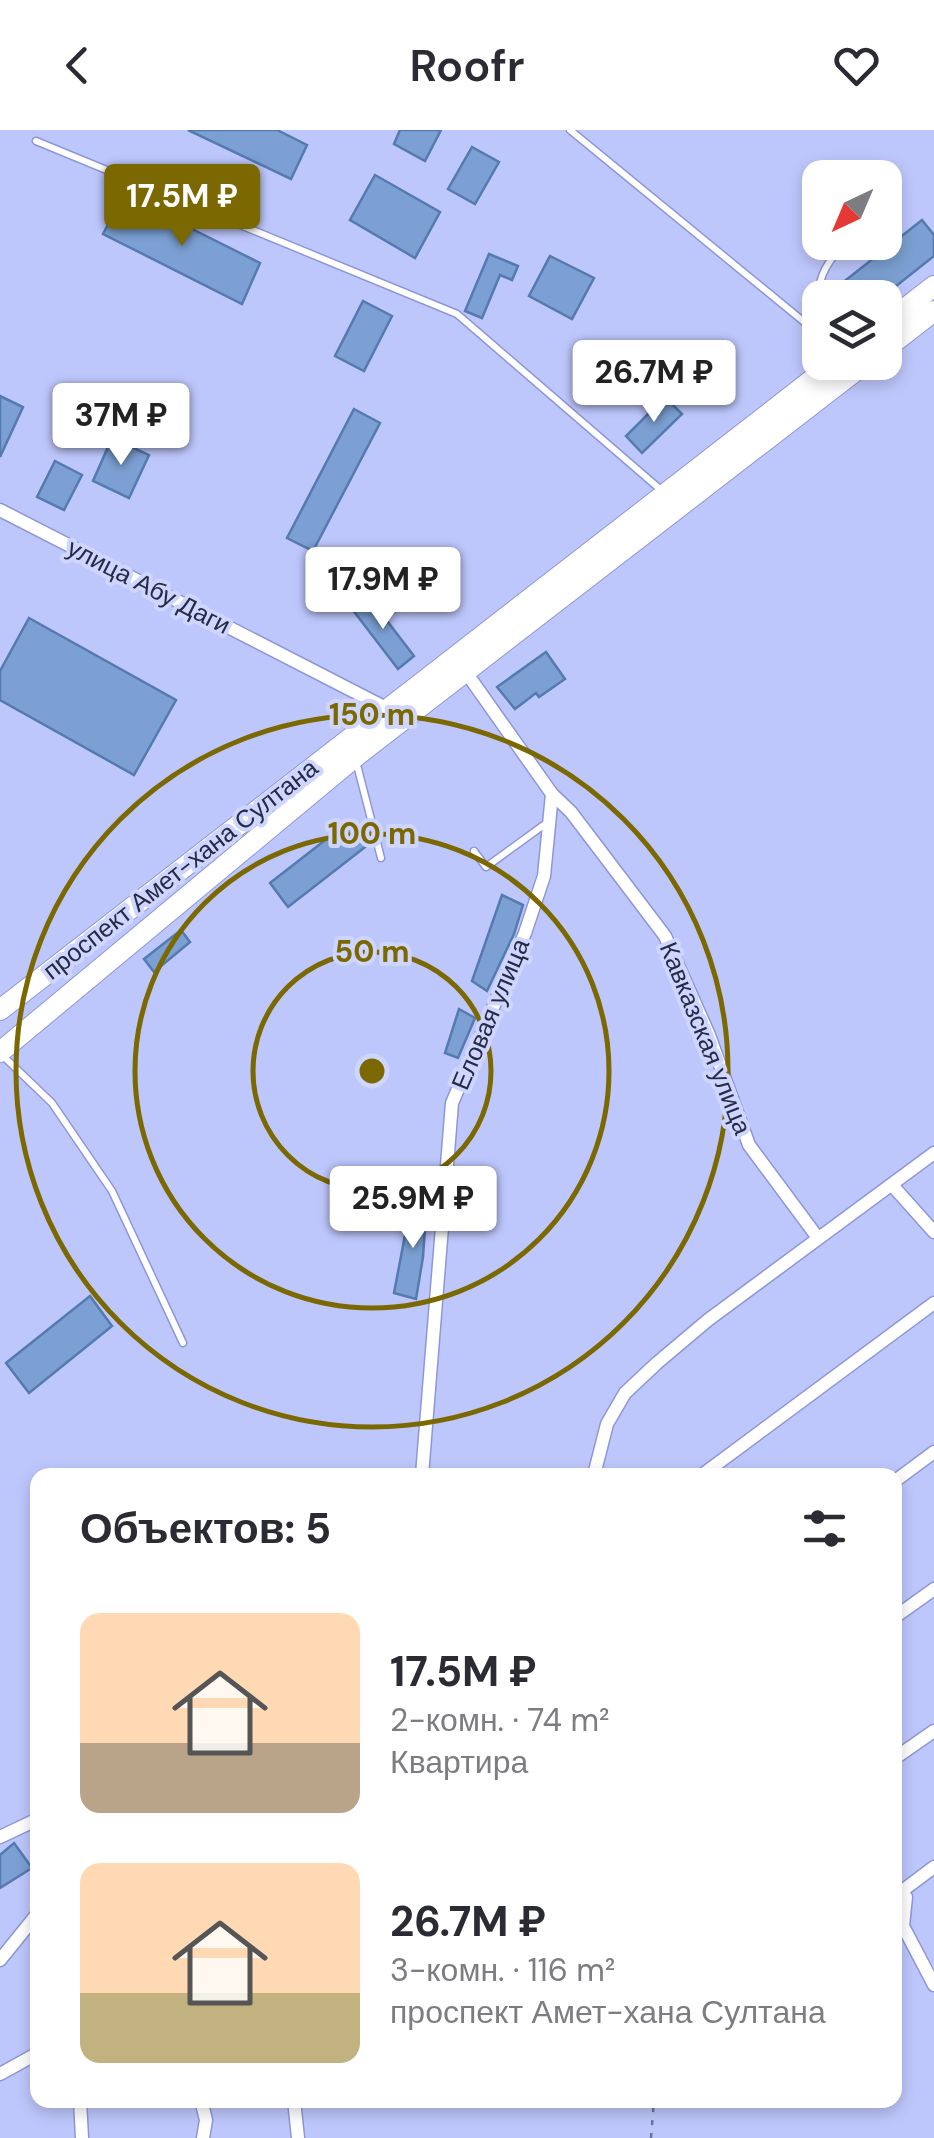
<!DOCTYPE html>
<html lang="ru">
<meta charset="utf-8">
<style>
body{margin:0;font-family:"DM Sans",sans-serif;background:#f2f2f3;color:#2b2b33;height:100vh;display:flex;flex-direction:column;font-size:38px;white-space:nowrap}
*{box-sizing:border-box;margin:0}
p{font-size:32px;color:#7c7c81}
.icon{flex:none;width:55px;height:55px;fill:none;stroke:currentColor;stroke-width:2;stroke-linecap:round;stroke-linejoin:round}
.map{position:relative;flex:1;overflow:hidden}
.drawer{position:absolute;left:30px;top:1338px;width:872px;height:640px;display:flex;flex-direction:column;background:#fff;border-radius:20px;box-shadow:0 5px 15px #0003}
.drawer>*{flex:none}
.needle{width:65px;rotate:224deg}
.buttons{position:absolute;left:802px;top:30px;display:grid;gap:20px}
.buttons a{display:grid;place-items:center;width:100px;height:100px;border-radius:20px;background:#fff;box-shadow:0 5px 15px #0003;font-size:50px}
.price{position:absolute;translate:-50% -85px;padding:0 22px;border-radius:10px;background:#fff;color:#222;font-size:32px;line-height:65px;filter:drop-shadow(0 2px 5px #0008)}
.price::after{content:'';position:absolute;left:50%;top:60px;width:30px;height:22px;margin-left:-15px;background:inherit;clip-path:polygon(0 0,100% 0,50% 100%)}
.price.on{background:#7b6800;color:#fff}
ul{padding:0;list-style:none}
li{display:flex;align-items:center;gap:30px;height:250px;padding:0 50px}
li span{display:grid;place-items:center;flex:none;width:280px;height:200px;border-radius:20px;color:#555}
li>.icon{margin-inline-start:auto}
span .icon{width:120px;height:120px;fill:#fffc;stroke-width:1}
li b{font-size:42px}
h2{display:flex;justify-content:space-between;align-items:center;height:120px;padding:0 50px;font-size:42px}
header{display:flex;justify-content:space-between;align-items:center;height:130px;padding:0 50px;background:#fff;font-size:45px;font-weight:600}
.map>svg:first-child{display:block}
.building{fill:#7ca0d3;stroke:#547ab0;stroke-width:2.5}
.lines{fill:none;stroke-linecap:round;stroke-linejoin:round}
.lane-casing{stroke:#8d97d7;stroke-width:9}
.street-casing{stroke:#8d97d7;stroke-width:15}
.primary-casing{stroke:#8d97d7;stroke-width:22}
.path{stroke:#6d749a;stroke-width:2.5;stroke-dasharray:5 8;stroke-linecap:butt}
.lane{stroke:#fff;stroke-width:6}
.street{stroke:#fff;stroke-width:12}
.primary{stroke:#fff;stroke-width:20}
.ring{fill:none;stroke:#7b6800;stroke-width:5}
.labels{text-anchor:middle;stroke-width:8;stroke-linejoin:round;paint-order:stroke}
.street-label{font-size:25px;fill:#262a43;stroke:#ced5fe}
.centre{fill:#7b6800;stroke:#ced5fe;stroke-width:5}
.ring-label{font-size:30px;text-anchor:middle;font-weight:bold;fill:#7b6800;stroke:#ced5fe;stroke-width:8;stroke-linejoin:round;paint-order:stroke}
</style>
<header><svg class="icon" aria-label="back" viewBox="0 0 24 24"><path d="M15 5l-7 7 7 7"/></svg>Roofr<svg class="icon" aria-label="heart" viewBox="0 0 24 24"><path d="M12 20l-8-8c-3-5 5-10 8-4 3-6 11-1 8 4z"/></svg></header>
<div class="map">
<svg width="934" height="2008" viewBox="0 0 934 2008">
<rect width="100%" height="100%" fill="#bec7fc"/>
<g class="building">
<polygon points="188,0 277,0 307,15 291,49"/>
<polygon points="400,0 441,0 425,31 394,14"/>
<polygon points="472,17 499,32 475,74 448,59"/>
<polygon points="375,45 440,82 415,128 350,90"/>
<polygon points="124,65 260,133 242,174 103,104"/>
<polygon points="922,90 934,105 934,126 881,168 860,168 846,150"/>
<polygon points="489,124 518,136 512,150 500,145 482,188 465,181"/>
<polygon points="550,126 594,148 572,189 529,166"/>
<polygon points="363,171 392,186 364,241 335,226"/>
<polygon points="0,266 23,277 0,327"/>
<polygon points="665,267 682,284 642,323 626,306"/>
<polygon points="354,279 380,293 313,421 287,408"/>
<polygon points="112,308 149,325 129,368 93,351"/>
<polygon points="55,331 82,345 64,380 37,367"/>
<polygon points="368,466 414,526 398,539 352,479"/>
<polygon points="29,488 176,570 134,645 0,570 0,541"/>
<polygon points="546,522 565,549 539,567 536,563 515,579 497,557"/>
<polygon points="351,690 369,714 288,777 270,753"/>
<polygon points="502,765 523,775 514,804 487,861 472,851"/>
<polygon points="181,800 190,812 154,842 144,829"/>
<polygon points="459,879 475,888 458,928 445,923"/>
<polygon points="411,1065 427,1067 423,1127 416,1169 394,1163 406,1100 411,1101"/>
<polygon points="90,1166 112,1196 29,1263 6,1233"/>
<polygon points="14,1713 32,1738 0,1758 0,1725"/>
</g>
<g class="lines">
<defs>
<g id="lane">
<polyline points="570,0 820,205"/>
<polyline points="36,11 457,184 661,360"/>
<path d="M 820,203 C 817,161 814,144 846,112"/>
<polyline points="356,631 381,728"/>
<polyline points="474,721 486,737 548,692"/>
<polyline points="1,924 52,973 112,1061 183,1213"/>
</g>
<g id="street">
<polyline points="0,380 386,578 389,586"/>
<polyline points="463,538 552,664 571,682 665,806 709,905 749,1015 818,1108"/>
<polyline points="892,1055 934,1102"/>
<polyline points="422,1345 452,973 525,803 544,746 552,664"/>
<polyline points="594,1345 607,1294 625,1263 657,1233 708,1190 934,1023"/>
<polyline points="702,1345 934,1173"/>
<polyline points="895,1351 934,1322"/>
<polyline points="895,1487 934,1459"/>
<polyline points="895,1628 934,1601"/>
<polyline points="0,1707 38,1689"/>
<polyline points="895,1755 906,1767 903,1796 934,1855"/>
<polyline points="902,1761 934,1737"/>
<polyline points="0,1830 38,1783"/>
<polyline points="0,1944 38,1923"/>
<polyline points="80,1970 82,2008"/>
<polyline points="201,1970 206,1990 203,2008"/>
<polyline points="294,1970 298,2008"/>
</g>
<g id="primary">
<polyline points="885,194 934,156"/>
<polyline points="885,219 934,181"/>
<polyline points="0,880 835,232"/>
<polyline points="0,922 355,627 867,232"/>
</g>
</defs>
<use href="#lane" class="lane-casing"/>
<use href="#street" class="street-casing"/>
<use href="#primary" class="primary-casing"/>
<polyline class="path" points="651,2008 654,1970"/>
<use href="#lane" class="lane"/>
<use href="#street" class="street"/>
<use href="#primary" class="primary"/>
</g>
<g class="ring">
<circle cx="372" cy="941" r="119"/>
<circle cx="372" cy="941" r="237"/>
<circle cx="372" cy="941" r="356"/>
</g>
<g class="labels">
<g class="street-label">
<text transform="translate(149 456) rotate(27)" y="9">улица Абу Даги</text>
<text transform="translate(180 739) rotate(-38)" y="9">проспект Амет-хана Султана</text>
<text transform="translate(490 884) rotate(-67)" y="9">Еловая улица</text>
<text transform="translate(706 908) rotate(68)" y="9">Кавказская улица</text>
</g>
</g>
<circle cx="372" cy="941" r="15" class="centre"/>
<g class="ring-label">
<text x="372" y="595">150 m</text>
<text x="372" y="714">100 m</text>
<text x="372" y="832">50 m</text>
</g>
</svg>
<div class="buttons">
<a><svg class="needle" viewBox="-14 -14 28 28"><path d="M0-13l5 13h-10z" fill="#e53935"/><path d="M0 13l5-13h-10z" fill="#7c7c81"/></svg></a>
<a><svg class="icon" aria-label="layers" viewBox="0 0 24 24"><path d="M12 4l9 5-9 5-9-5zM3 14l9 5 9-5"/></svg></a>
</div>
<b class="price on" style="left:182px;top:119px">17.5M ₽</b>
<b class="price" style="left:654px;top:295px">26.7M ₽</b>
<b class="price" style="left:121px;top:338px">37M ₽</b>
<b class="price" style="left:383px;top:502px">17.9M ₽</b>
<b class="price" style="left:413px;top:1121px">25.9M ₽</b>
<section class="drawer">
<h2>Объектов: 5<svg class="icon" aria-label="filters" viewBox="0 0 24 24"><path d="M4 7h16M4 17h16"/><circle cx="9" cy="7" r="2"/><circle cx="15" cy="17" r="2"/></svg></h2>
<ul>
<li><span style="background:linear-gradient(#ffd9b3 65%,#b9a48a 0)"><svg class="icon" aria-label="home" viewBox="0 0 24 24"><path d="M3 11l9-7 9 7M6 9v11h12V9"/></svg></span><div><b>17.5M ₽</b><p>2-комн. · 74 m²</p><p>Квартира</p></div></li>
<li><span style="background:linear-gradient(#ffd9b3 65%,#c2b280 0)"><svg class="icon" aria-label="home" viewBox="0 0 24 24"><path d="M3 11l9-7 9 7M6 9v11h12V9"/></svg></span><div><b>26.7M ₽</b><p>3-комн. · 116 m²</p><p>проспект Амет-хана Султана</p></div></li>
</ul>
</section>
</div>
